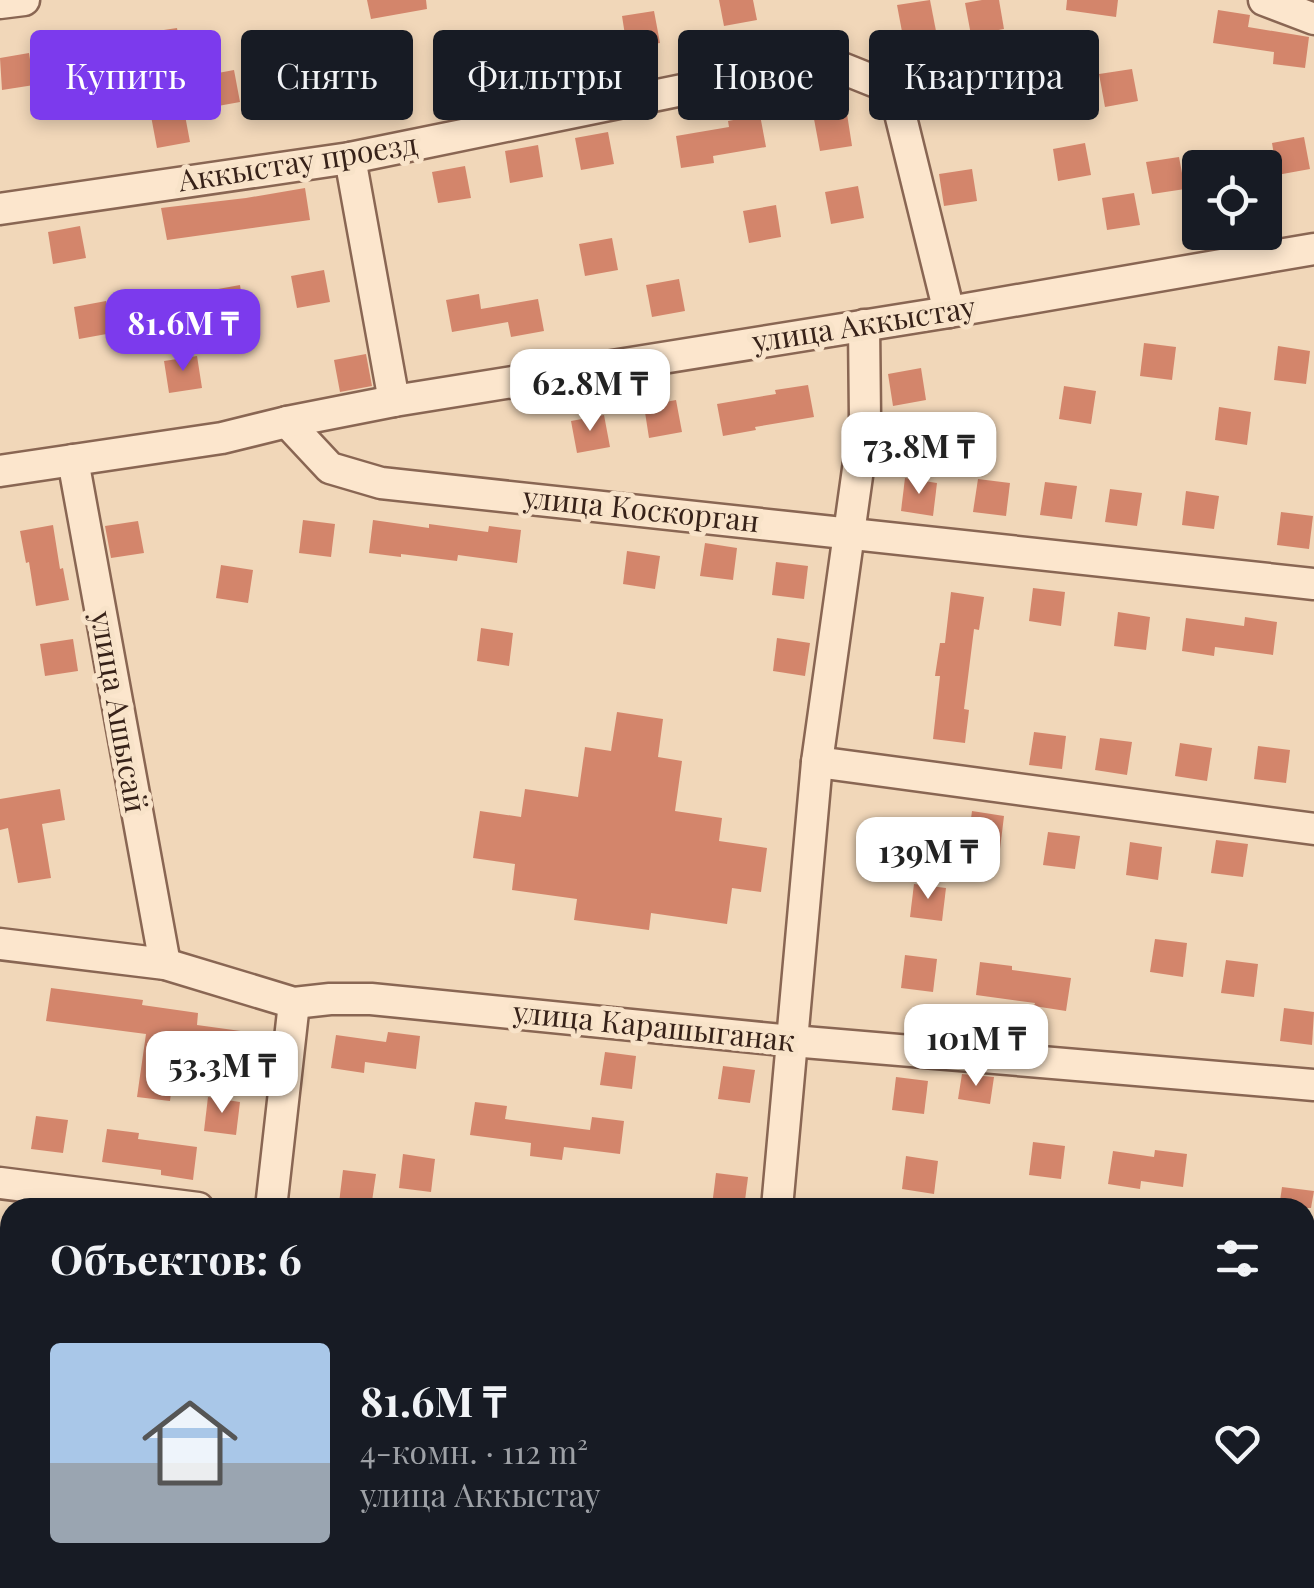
<!DOCTYPE html>
<html lang="ru">
<meta charset="utf-8">
<style>
body{margin:0;font-family:"Playfair Display",serif;background:#20242c;color:#f1f3f6;height:100vh;display:flex;flex-direction:column;font-size:38px;white-space:nowrap}
*{box-sizing:border-box;margin:0}
p{font-size:32px;color:#9ea1a6}
.icon{flex:none;width:55px;height:55px;fill:none;stroke:currentColor;stroke-width:2;stroke-linecap:round;stroke-linejoin:round}
.map{position:relative;flex:1;overflow:hidden}
.details{position:absolute;left:0px;top:1198px;width:1315px;height:392px;display:flex;flex-direction:column;background:#171b24;border-radius:30px 30px 0 0;box-shadow:0 5px 15px #0003}
.details>*{flex:none}
.banner{position:absolute;left:30px;top:30px;width:1255px;height:90px;display:flex;gap:20px}
.fabs{position:absolute;left:1182px;top:150px;display:grid;gap:20px}
.fabs a{display:grid;place-items:center;width:100px;height:100px;border-radius:10px;background:#171b24;box-shadow:0 5px 15px #0003;font-size:50px}
.price{position:absolute;translate:-50% -85px;padding:0 22px;border-radius:20px;background:#fff;color:#222;font-size:32px;line-height:65px;filter:drop-shadow(0 2px 5px #0008)}
.price::after{content:'';position:absolute;left:50%;top:60px;width:30px;height:22px;margin-left:-15px;background:inherit;clip-path:polygon(0 0,100% 0,50% 100%)}
.price.selected{background:#7c3aed;color:#fff}
ul{padding:0;list-style:none}
li{display:flex;align-items:center;gap:30px;height:250px;padding:0 50px}
li span{display:grid;place-items:center;flex:none;width:280px;height:200px;border-radius:10px;color:#555}
li>.icon{margin-inline-start:auto}
span .icon{width:120px;height:120px;fill:#fffc;stroke-width:1}
li b{font-size:42px}
h2{display:flex;justify-content:space-between;align-items:center;height:120px;padding:0 50px;font-size:42px}
.tag{padding:0 35px;border-radius:10px;background:#171b24;box-shadow:0 5px 15px #0003;font-size:35px;line-height:90px}
.tag.selected{background:#7c3aed;color:#fff}
.map>svg:first-child{display:block}
.building{fill:#d3856b}
.lines{fill:none;stroke-linecap:round;stroke-linejoin:round}
.minor-casing{stroke:#896653;stroke-width:35}
.minor{stroke:#fce6cd;stroke-width:30}
.labels{text-anchor:middle;stroke-width:10;stroke-linejoin:round;paint-order:stroke}
.street-label{font-size:30px;fill:#372219;stroke:#f8e3c9}
</style>
<div class="map">
<svg width="1314" height="1588" viewBox="0 0 1314 1588">
<rect width="100%" height="100%" fill="#f1d7b9"/>
<g class="building">
<polygon points="367,0 426,0 427,9 371,19"/>
<polygon points="719,0 753,0 757,20 724,26"/>
<polygon points="930,0 936,31 903,37 897,5"/>
<polygon points="982,0 999,0 1004,29 971,35 965,3"/>
<polygon points="1067,0 1118,0 1116,17 1066,10"/>
<polygon points="1218,10 1250,15 1248,27 1309,37 1305,68 1273,64 1274,52 1213,43"/>
<polygon points="654,11 660,43 627,48 622,16"/>
<polygon points="177,28 182,60 126,70 127,74 94,79 88,47 145,37 144,33"/>
<polygon points="494,42 499,74 466,80 461,48"/>
<polygon points="29,53 34,85 2,90 0,58"/>
<polygon points="391,53 396,85 363,91 358,59"/>
<polygon points="1132,69 1138,101 1105,107 1099,74"/>
<polygon points="234,70 240,102 207,108 202,76"/>
<polygon points="184,110 190,142 157,148 151,116"/>
<polygon points="847,114 852,146 820,151 814,119"/>
<polygon points="760,115 766,147 713,156 714,163 681,168 676,136 729,127 728,121"/>
<polygon points="608,132 614,164 581,170 575,138"/>
<polygon points="1304,137 1310,169 1277,175 1272,143"/>
<polygon points="1085,143 1091,175 1058,181 1053,149"/>
<polygon points="538,145 543,177 510,183 505,151"/>
<polygon points="1179,157 1185,189 1152,194 1146,162"/>
<polygon points="465,166 471,198 438,203 432,172"/>
<polygon points="972,169 977,201 944,206 939,174"/>
<polygon points="858,186 864,218 831,224 825,192"/>
<polygon points="305,188 310,220 167,240 161,208 246,198"/>
<polygon points="1134,193 1140,225 1107,230 1102,198"/>
<polygon points="776,205 781,237 749,243 743,211"/>
<polygon points="80,226 86,258 53,264 48,232"/>
<polygon points="612,238 618,270 585,276 579,244"/>
<polygon points="324,270 330,302 297,308 291,276"/>
<polygon points="679,279 685,311 652,317 646,285"/>
<polygon points="240,285 245,318 212,323 207,291"/>
<polygon points="479,294 481,309 538,299 544,331 511,337 508,322 452,332 446,300"/>
<polygon points="106,301 112,333 79,339 74,307"/>
<polygon points="1144,343 1176,347 1172,380 1140,376"/>
<polygon points="1278,346 1310,351 1306,384 1274,380"/>
<polygon points="366,354 372,386 340,392 334,360"/>
<polygon points="197,356 202,388 169,393 164,361"/>
<polygon points="921,368 926,400 893,406 888,374"/>
<polygon points="808,385 814,417 755,427 756,430 723,436 717,404 776,394 775,390"/>
<polygon points="1064,386 1096,391 1091,424 1059,419"/>
<polygon points="676,400 682,432 649,438 644,406"/>
<polygon points="1219,407 1251,412 1247,445 1215,440"/>
<polygon points="604,415 610,447 577,453 571,421"/>
<polygon points="905,478 937,483 933,516 901,511"/>
<polygon points="978,479 1010,483 1006,516 973,512"/>
<polygon points="1045,482 1077,486 1072,519 1040,515"/>
<polygon points="1110,489 1142,493 1137,526 1105,522"/>
<polygon points="1186,491 1219,496 1214,529 1182,525"/>
<polygon points="1281,512 1313,516 1309,549 1277,545"/>
<polygon points="303,520 335,524 331,557 299,553"/>
<polygon points="373,520 429,528 429,524 488,532 489,526 521,530 517,563 458,555 457,561 401,554 401,557 369,553"/>
<polygon points="138,521 144,553 111,558 105,526"/>
<polygon points="53,525 60,569 63,568 69,600 36,606 29,562 26,563 20,531"/>
<polygon points="705,543 737,548 733,580 700,576"/>
<polygon points="627,551 660,556 655,589 623,584"/>
<polygon points="776,562 808,566 804,599 772,595"/>
<polygon points="221,565 253,570 248,603 216,598"/>
<polygon points="1033,588 1065,592 1061,626 1029,621"/>
<polygon points="951,592 984,597 979,630 974,629 964,709 969,710 965,743 933,739 940,676 935,676 940,643 945,643"/>
<polygon points="1118,612 1150,617 1146,650 1114,646"/>
<polygon points="1245,617 1277,622 1273,655 1215,647 1214,656 1182,651 1186,618 1244,626"/>
<polygon points="481,628 513,633 509,666 477,661"/>
<polygon points="777,638 810,643 805,676 773,671"/>
<polygon points="73,639 78,671 45,676 40,644"/>
<polygon points="617,712 663,719 658,757 682,761 675,811 722,818 719,841 767,848 761,892 732,888 727,924 651,913 649,930 574,920 577,899 512,890 515,864 473,858 480,811 521,817 525,789 578,797 585,747 611,751"/>
<polygon points="1034,732 1066,736 1062,769 1029,765"/>
<polygon points="1100,738 1132,742 1127,775 1095,770"/>
<polygon points="1180,743 1212,748 1207,781 1175,776"/>
<polygon points="1258,746 1290,750 1286,783 1254,779"/>
<polygon points="60,789 65,820 42,824 51,878 18,883 8,828 0,830 0,799"/>
<polygon points="972,811 1004,816 1000,849 941,841 939,856 907,851 912,818 970,826"/>
<polygon points="1048,832 1080,836 1075,869 1043,865"/>
<polygon points="1216,840 1248,844 1243,877 1211,873"/>
<polygon points="1130,842 1162,847 1158,880 1126,875"/>
<polygon points="914,884 946,888 942,921 910,917"/>
<polygon points="1155,939 1187,943 1183,977 1150,972"/>
<polygon points="905,955 937,959 933,992 901,988"/>
<polygon points="1226,960 1258,964 1254,997 1221,993"/>
<polygon points="980,962 1012,966 1012,970 1071,978 1066,1011 1034,1006 1035,1003 976,995"/>
<polygon points="51,988 143,1000 142,1005 198,1013 197,1025 248,1032 244,1065 211,1061 213,1049 177,1044 170,1101 137,1097 146,1034 46,1021"/>
<polygon points="1284,1008 1314,1012 1312,1045 1280,1041"/>
<polygon points="388,1032 420,1036 416,1069 365,1062 364,1073 331,1068 336,1035 386,1042"/>
<polygon points="605,1052 636,1056 632,1089 600,1085"/>
<polygon points="723,1066 755,1070 750,1103 718,1099"/>
<polygon points="962,1074 994,1077 990,1104 958,1099"/>
<polygon points="896,1077 928,1081 924,1114 892,1110"/>
<polygon points="208,1097 240,1102 236,1135 204,1131"/>
<polygon points="475,1102 507,1106 505,1119 590,1130 592,1117 624,1121 620,1154 564,1147 562,1160 530,1156 531,1143 470,1135"/>
<polygon points="36,1116 68,1120 63,1153 31,1149"/>
<polygon points="107,1129 139,1133 138,1139 197,1147 193,1180 161,1175 161,1170 102,1162"/>
<polygon points="1033,1142 1065,1146 1061,1179 1029,1175"/>
<polygon points="1155,1150 1187,1154 1183,1187 1141,1181 1140,1189 1108,1184 1113,1151 1154,1157"/>
<polygon points="403,1154 435,1159 431,1192 399,1188"/>
<polygon points="906,1156 938,1161 934,1194 902,1189"/>
<polygon points="343,1170 376,1174 371,1208 339,1203"/>
<polygon points="716,1173 748,1177 744,1208 712,1206"/>
<polygon points="1282,1187 1314,1191 1311,1208 1279,1208"/>
</g>
<g class="lines">
<defs>
<g id="minor">
<polyline points="1264,0 1314,19"/>
<polyline points="0,3 24,0"/>
<polyline points="350,158 394,401"/>
<polyline points="0,209 350,158 824,61 894,89 949,312"/>
<polyline points="287,422 330,468 381,483 1314,584"/>
<polyline points="73,460 165,964"/>
<polyline points="0,471 222,438 287,422 394,401 949,312 1314,249"/>
<polyline points="817,762 1314,829"/>
<polyline points="0,944 165,964 294,1003 330,999 371,999 792,1041 1314,1085"/>
<polyline points="0,1183 198,1208"/>
<polyline points="271,1208 294,1003"/>
<polyline points="777,1208 817,762 865,419 864,325"/>
<polyline points="1305,1345 1314,1346"/>
<polyline points="0,1480 10,1481"/>
<polyline points="813,1580 886,1588"/>
<polyline points="236,1588 237,1580"/>
<polyline points="732,1588 733,1580"/>
</g>
</defs>
<use href="#minor" class="minor-casing"/>
<use href="#minor" class="minor"/>
</g>
<g class="labels">
<g class="street-label">
<text transform="translate(298 163) rotate(-9)" y="10">Аккыстау проезд</text>
<text transform="translate(864 325) rotate(-9)" y="10">улица Аккыстау</text>
<text transform="translate(641 510) rotate(6)" y="10">улица Коскорган</text>
<text transform="translate(118 712) rotate(80)" y="10">улица Ашысай</text>
<text transform="translate(654 1027) rotate(6)" y="10">улица Карашыганак</text>
</g>
</g>
</svg>
<div class="fabs">
<a><svg class="icon" aria-label="locate" viewBox="0 0 24 24"><circle cx="12" cy="12" r="6"/><path d="M12 2v4M12 18v4M2 12h4M18 12h4"/></svg></a>
</div>
<b class="price selected" style="left:183px;top:374px">81.6M ₸</b>
<b class="price" style="left:590px;top:434px">62.8M ₸</b>
<b class="price" style="left:919px;top:497px">73.8M ₸</b>
<b class="price" style="left:928px;top:902px">139M ₸</b>
<b class="price" style="left:976px;top:1089px">101M ₸</b>
<b class="price" style="left:222px;top:1116px">53.3M ₸</b>
<div class="banner">
<a class="tag selected">Купить</a>
<a class="tag">Снять</a>
<a class="tag">Фильтры</a>
<a class="tag">Новое</a>
<a class="tag">Квартира</a>
</div>
<section class="details">
<h2>Объектов: 6<svg class="icon" aria-label="filters" viewBox="0 0 24 24"><path d="M4 7h16M4 17h16"/><circle cx="9" cy="7" r="2"/><circle cx="15" cy="17" r="2"/></svg></h2>
<ul>
<li><span style="background:linear-gradient(#a9c7e8 60%,#9aa5b1 0)"><svg class="icon" aria-label="home" viewBox="0 0 24 24"><path d="M3 11l9-7 9 7M6 9v11h12V9"/></svg></span><div><b>81.6M ₸</b><p>4-комн. · 112 m²</p><p>улица Аккыстау</p></div><svg class="icon" aria-label="heart" viewBox="0 0 24 24"><path d="M12 20l-8-8c-3-5 5-10 8-4 3-6 11-1 8 4z"/></svg></li>
</ul>
</section>
</div>
